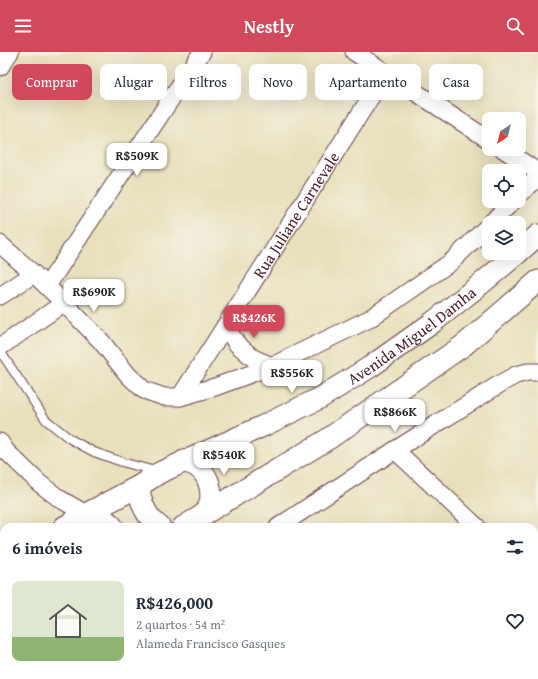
<!DOCTYPE html>
<html lang="pt">
<meta charset="utf-8">
<style>
body{margin:0;font-family:"Gentium Book Plus",serif;background:#f6f6f7;color:#1f2937;height:100vh;display:flex;flex-direction:column;font-size:15px;white-space:nowrap}
*{box-sizing:border-box;margin:0}
p{font-size:13px;color:#747a83}
.icon{flex:none;width:22px;height:22px;fill:none;stroke:currentColor;stroke-width:2;stroke-linecap:round;stroke-linejoin:round}
.map{position:relative;flex:1;overflow:hidden}
.side{position:absolute;left:0px;top:471px;width:538px;height:156px;display:flex;flex-direction:column;background:#fff;border-radius:12px 12px 0 0;box-shadow:0 4px 16px #0002}
.side>*{flex:none}
.top-card{position:absolute;left:12px;top:12px;width:514px;height:36px;display:flex;gap:8px}
.needle{width:26px;rotate:215deg}
.controls{position:absolute;left:482px;top:60px;display:grid;gap:8px}
.controls a{display:grid;place-items:center;width:44px;height:44px;border-radius:8px;background:#fff;box-shadow:0 4px 16px #0002;font-size:20px}
.price{position:absolute;translate:-50% -34px;padding:0 9px;border-radius:8px;background:#fff;color:#222;font-size:13px;line-height:26px;filter:drop-shadow(0 1px 2px #0008)}
.price::after{content:'';position:absolute;left:50%;top:24px;width:12px;height:9px;margin-left:-6px;background:inherit;clip-path:polygon(0 0,100% 0,50% 100%)}
.price.current{background:#d1495b;color:#fff}
ul{padding:0;list-style:none}
li{display:flex;align-items:center;gap:12px;height:100px;padding:0 12px}
li span{display:grid;place-items:center;flex:none;width:112px;height:80px;border-radius:8px;color:#555}
li>.icon{margin-inline-start:auto}
span .icon{width:48px;height:48px;fill:#fffc;stroke-width:1}
li b{font-size:17px}
h2{display:flex;justify-content:space-between;align-items:center;height:48px;padding:0 12px;font-size:17px}
.tag{padding:0 14px;border-radius:8px;background:#fff;box-shadow:0 4px 16px #0002;font-size:14px;line-height:36px}
.tag.current{background:#d1495b;color:#fff}
header{display:flex;justify-content:space-between;align-items:center;height:52px;padding:0 12px;background:#d1495b;color:#fff;font-size:18px;font-weight:700}
.map>svg:first-child{display:block}
.lines{fill:none;stroke-linecap:round;stroke-linejoin:round}
.service-casing{stroke:#623c41;stroke-width:10}
.minor-casing{stroke:#623c41;stroke-width:19}
.tertiary-casing{stroke:#623c41;stroke-width:23}
.service{stroke:#fff;stroke-width:8}
.minor{stroke:#fff;stroke-width:17}
.tertiary{stroke:#fff;stroke-width:21}
.labels{text-anchor:middle;stroke-width:4;stroke-linejoin:round;paint-order:stroke}
.street-label{font-size:16px;fill:#4a1f2b;stroke:#f7f3e8}
</style>
<header><svg class="icon" aria-label="menu" viewBox="0 0 24 24"><path d="M4 6h16M4 12h16M4 18h16"/></svg>Nestly<svg class="icon" aria-label="search" viewBox="0 0 24 24"><circle cx="10" cy="10" r="6"/><path d="M15 15l6 6"/></svg></header>
<div class="map">
<svg width="538" height="627" viewBox="0 0 538 627">
<rect width="100%" height="100%" fill="#f7f3e8"/>
<filter id="ink" filterUnits="userSpaceOnUse"><feTurbulence type="fractalNoise" baseFrequency=".025" numOctaves="2"/><feDisplacementMap in="SourceGraphic" scale="8" xChannelSelector="R" yChannelSelector="G"/><feConvolveMatrix kernelMatrix="1 2 1 2 8 2 1 2 1" color-interpolation-filters="sRGB"/></filter>
<filter id="wash" filterUnits="userSpaceOnUse"><feTurbulence type="fractalNoise" baseFrequency=".012" numOctaves="4" result="noise"/><feDisplacementMap in="SourceGraphic" scale="16" xChannelSelector="R" yChannelSelector="G"/><feGaussianBlur stdDeviation="0.9" result="paint"/><feColorMatrix in="noise" values="0 0 0 0 0 0 0 0 0 0 0 0 0 0 0 0 0 1.4 0 .05"/><feComposite in="paint" operator="in"/></filter>
<g filter="url(#wash)">
<rect width="100%" height="100%" fill="#e8e0bc"/>
</g>
<g filter="url(#ink)">
<g class="lines">
<defs>
<polyline id="service" points="0,299 46,368 70,387 94,400 122,410 155,419"/>
<g id="minor">
<polyline points="354,0 489,88"/>
<polyline points="0,15 10,0"/>
<polyline points="503,97 538,120"/>
<polyline points="519,143 538,125"/>
<polyline points="491,171 513,149"/>
<polyline points="0,192 34,222 64,251 101,289 128,323 144,338 164,345 180,345 215,335 272,314 369,267 451,210 489,173"/>
<polyline points="47,234 202,0"/>
<polyline points="0,244 34,222"/>
<polyline points="225,274 237,292 253,306 272,314"/>
<polyline points="0,295 64,251"/>
<path id="s1" d="M 180,345 L 386,21"/>
<polyline points="0,390 6,399 39,431 60,447 86,462"/>
<polyline points="395,398 477,475"/>
<polyline points="278,475 395,398 503,330 516,323 528,320 538,320"/>
<polyline points="534,529 538,533"/>
<polyline points="534,564 538,560"/>
<polyline points="145,623 150,627"/>
<polyline points="391,623 395,627"/>
<polyline points="41,627 46,623"/>
<polyline points="477,627 481,623"/>
</g>
<g id="tertiary">
<polyline points="519,200 538,183"/>
<path d="M 184,409 C 188,411 193,412 196,414 C 208,422 213,437 210,451 C 209,455 206,459 204,462"/>
<path d="M 139,434 C 140,451 146,465 160,475"/>
<path d="M 86,462 C 97,464 106,466 113,475"/>
<path id="s2" d="M 64,475 L 86,462 L 139,434 L 159,421 L 263,374 L 320,346 L 370,315 L 432,271 L 482,231 L 518,201"/>
<polyline points="183,475 328,387 464,293 538,229"/>
<polyline points="0,515 4,512"/>
<polyline points="0,589 4,586"/>
</g>
</defs>
<use href="#service" class="service-casing"/>
<use href="#minor" class="minor-casing"/>
<use href="#tertiary" class="tertiary-casing"/>
<use href="#service" class="service"/>
<use href="#minor" class="minor"/>
<use href="#tertiary" class="tertiary"/>
</g>
</g>
<g class="labels">
<g class="street-label">
<text dy="6" stroke="none"><textPath href="#s1" startOffset="216">Rua Juliane Carnevale</textPath></text>
<text dy="6" stroke="none"><textPath href="#s2" startOffset="398">Avenida Miguel Damha</textPath></text>
</g>
</g>
</svg>
<div class="controls">
<a><svg class="needle" viewBox="-14 -14 28 28"><path d="M0-13l5 13h-10z" fill="#e53935"/><path d="M0 13l5-13h-10z" fill="#747a83"/></svg></a>
<a><svg class="icon" aria-label="locate" viewBox="0 0 24 24"><circle cx="12" cy="12" r="6"/><path d="M12 2v4M12 18v4M2 12h4M18 12h4"/></svg></a>
<a><svg class="icon" aria-label="layers" viewBox="0 0 24 24"><path d="M12 4l9 5-9 5-9-5zM3 14l9 5 9-5"/></svg></a>
</div>
<b class="price" style="left:137px;top:125px">R$509K</b>
<b class="price" style="left:94px;top:261px">R$690K</b>
<b class="price current" style="left:254px;top:287px">R$426K</b>
<b class="price" style="left:292px;top:342px">R$556K</b>
<b class="price" style="left:395px;top:381px">R$866K</b>
<b class="price" style="left:224px;top:424px">R$540K</b>
<div class="top-card">
<a class="tag current">Comprar</a>
<a class="tag">Alugar</a>
<a class="tag">Filtros</a>
<a class="tag">Novo</a>
<a class="tag">Apartamento</a>
<a class="tag">Casa</a>
</div>
<section class="side">
<h2>6 imóveis<svg class="icon" aria-label="filters" viewBox="0 0 24 24"><path d="M4 7h16M4 17h16"/><circle cx="9" cy="7" r="2"/><circle cx="15" cy="17" r="2"/></svg></h2>
<ul>
<li><span style="background:linear-gradient(#dfe7d0 70%,#8fb573 0)"><svg class="icon" aria-label="home" viewBox="0 0 24 24"><path d="M3 11l9-7 9 7M6 9v11h12V9"/></svg></span><div><b>R$426,000</b><p>2 quartos · 54 m²</p><p>Alameda Francisco Gasques</p></div><svg class="icon" aria-label="heart" viewBox="0 0 24 24"><path d="M12 20l-8-8c-3-5 5-10 8-4 3-6 11-1 8 4z"/></svg></li>
</ul>
</section>
</div>
